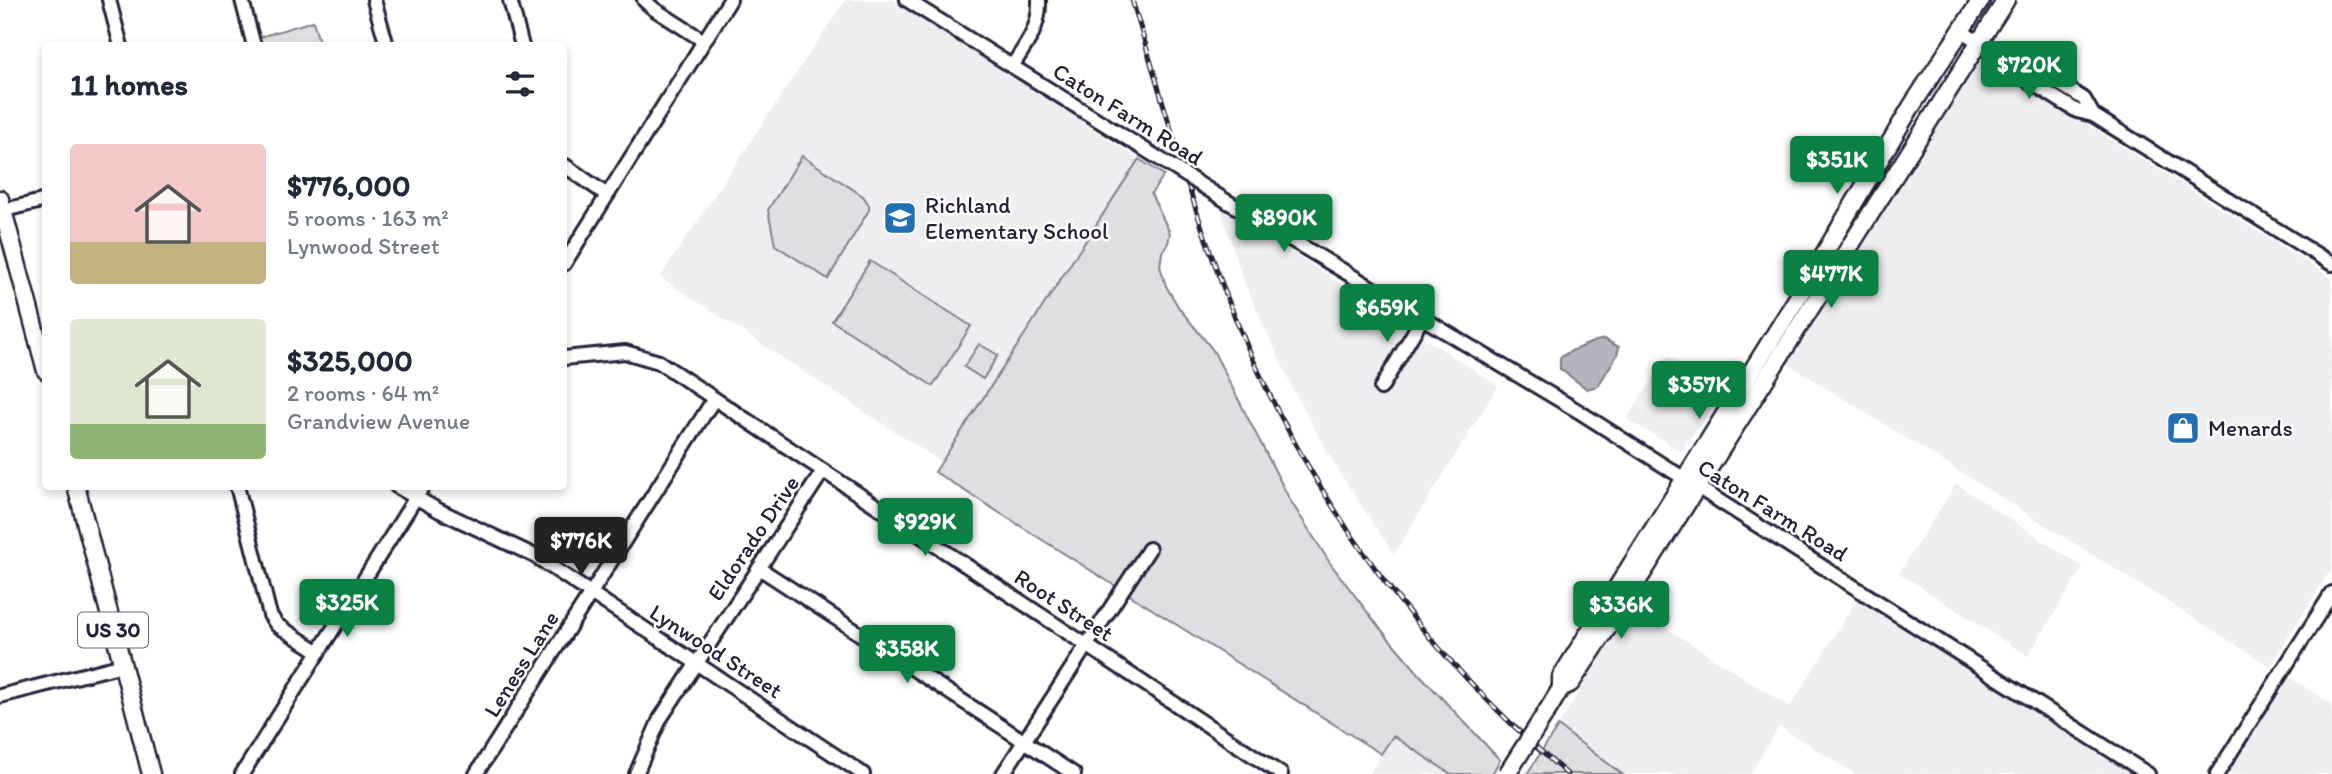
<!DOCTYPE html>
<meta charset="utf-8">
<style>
body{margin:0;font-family:Itim,sans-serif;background:#f2f2f3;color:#1f2937;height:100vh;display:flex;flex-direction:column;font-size:26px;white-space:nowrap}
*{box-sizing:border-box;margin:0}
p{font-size:23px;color:#747a83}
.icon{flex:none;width:38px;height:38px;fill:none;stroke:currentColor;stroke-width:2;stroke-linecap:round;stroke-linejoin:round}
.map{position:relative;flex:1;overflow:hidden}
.details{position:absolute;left:42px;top:42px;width:525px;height:448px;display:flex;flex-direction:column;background:#fff;border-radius:7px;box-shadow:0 4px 10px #0003}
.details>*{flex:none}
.price{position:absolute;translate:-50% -60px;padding:0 16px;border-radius:7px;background:#0b8043;color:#fff;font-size:23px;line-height:46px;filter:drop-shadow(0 2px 4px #0008)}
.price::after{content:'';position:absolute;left:50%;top:42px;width:21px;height:16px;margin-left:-10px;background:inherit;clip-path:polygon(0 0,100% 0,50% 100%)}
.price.selected{background:#222;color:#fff}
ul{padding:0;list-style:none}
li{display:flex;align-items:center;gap:21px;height:175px;padding:0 28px}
li span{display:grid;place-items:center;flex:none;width:196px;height:140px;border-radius:7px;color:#555}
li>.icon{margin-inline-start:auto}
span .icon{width:84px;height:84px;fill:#fffc;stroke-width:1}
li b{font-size:30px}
h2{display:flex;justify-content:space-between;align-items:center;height:84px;padding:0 28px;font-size:30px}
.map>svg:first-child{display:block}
.built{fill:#eeeef1}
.green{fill:#dfdfe2;stroke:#80808e;stroke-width:2}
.water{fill:#b4b4bc;stroke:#7a7a88;stroke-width:2}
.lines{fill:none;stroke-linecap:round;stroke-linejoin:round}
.minor-casing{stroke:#22223b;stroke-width:18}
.major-casing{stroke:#22223b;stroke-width:21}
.minor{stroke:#fff;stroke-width:12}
.major{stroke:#fff;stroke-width:16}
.rail-casing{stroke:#22223b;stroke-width:5}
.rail{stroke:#fff;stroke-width:2.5;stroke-dasharray:8;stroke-linecap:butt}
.minor-bridge-casing{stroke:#22223b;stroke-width:18;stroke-linecap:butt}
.major-bridge-casing{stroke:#22223b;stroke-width:21;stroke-linecap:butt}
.minor-bridge{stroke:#fff;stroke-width:12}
.major-bridge{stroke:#fff;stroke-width:16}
.labels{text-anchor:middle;stroke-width:5;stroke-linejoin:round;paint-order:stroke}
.shield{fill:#fff;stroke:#646476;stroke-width:2}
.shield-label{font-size:21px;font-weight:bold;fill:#22223b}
.street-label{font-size:23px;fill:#22223b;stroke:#fff}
.poi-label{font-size:23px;fill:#22223b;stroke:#fff;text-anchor:start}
</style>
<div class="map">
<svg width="2332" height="774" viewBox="0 0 2332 774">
<rect width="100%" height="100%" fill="#fff"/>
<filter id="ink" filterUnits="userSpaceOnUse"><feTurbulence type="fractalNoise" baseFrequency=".0143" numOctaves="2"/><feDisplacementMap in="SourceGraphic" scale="14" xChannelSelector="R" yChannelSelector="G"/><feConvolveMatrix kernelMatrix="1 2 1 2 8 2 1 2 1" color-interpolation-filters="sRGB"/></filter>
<g filter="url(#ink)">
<g class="built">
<polygon points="845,0 893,0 1139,159 941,462 660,277"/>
<polygon points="1980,57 2332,278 2332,568 2270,666 1785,362"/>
<polygon points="1219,205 1498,386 1394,554 1341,475 1294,391 1244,282"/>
<polygon points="1668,356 1725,393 1681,451 1627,419"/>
<polygon points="1956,484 2083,567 2028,656 1899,573"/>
<polygon points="1856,600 2135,774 1855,774 1779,726 1750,774 1622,774 1558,726 1632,606 1790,707"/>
<polygon points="2284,674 2332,704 2332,774 2221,774"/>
<polygon points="1393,736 1451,774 1369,774"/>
</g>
<g class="green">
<polygon points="313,21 320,45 259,45 257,38"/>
<polygon points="802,156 863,196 869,205 869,210 828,279 775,245 768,210"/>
<polygon points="1139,159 1164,175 1151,194 1170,233 1168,243 1162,252 1160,266 1166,286 1179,308 1213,350 1290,500 1330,563 1379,627 1421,676 1500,760 1492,774 1451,774 1393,736 1381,754 935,472"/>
<polygon points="870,261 971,326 933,386 832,321"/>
<polygon points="979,344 998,355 983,379 964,367"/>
<polygon points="1558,726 1622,774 1527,774"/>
</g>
<path class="water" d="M 1604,339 L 1619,347 L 1617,355 L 1598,386 L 1587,389 L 1560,369 L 1560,358 C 1566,352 1594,341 1604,339 Z"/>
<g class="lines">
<defs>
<g id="minor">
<polyline points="109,0 121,46"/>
<polyline points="242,0 254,46"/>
<polyline points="374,0 387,46"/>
<polyline points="510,0 522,46"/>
<polyline points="644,0 654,9 704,41"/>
<polyline points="907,0 1136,144"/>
<polyline points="1961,31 1992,50 2007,51 2084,99 2093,115"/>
<polyline points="1992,50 1998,62 2077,111 2093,115 2332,264"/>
<path d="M 1012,66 C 1027,44 1040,27 1039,0"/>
<polyline points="564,165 607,195"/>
<polyline points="1228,202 1578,411 2148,774"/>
<polyline points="0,211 46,200"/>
<polyline points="564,264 730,0"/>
<polyline points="564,358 625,352 659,362 1281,774"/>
<polyline points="1381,388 1423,317"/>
<polyline points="237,486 270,615 277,625 319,652"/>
<polyline points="396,486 438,510 535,556 863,774"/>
<polyline points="759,568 1074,774"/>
<polyline points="0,696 123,665"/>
<polyline points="242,774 423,486"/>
<polyline points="476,774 714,399"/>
<polyline points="636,774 660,719 823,471"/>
<polyline points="1003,774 1149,549"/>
<polyline points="2217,774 2332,593"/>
</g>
<g id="major">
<polyline points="0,199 46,371"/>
<polyline points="76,486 151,774"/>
<polyline points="1561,688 1571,683 1616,615 2006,0"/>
<polyline points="1549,708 1561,688 1561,677 1808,281 1911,107 1981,0"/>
</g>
</defs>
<use href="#minor" class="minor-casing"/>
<use href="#major" class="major-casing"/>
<use href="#minor" class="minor"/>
<use href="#major" class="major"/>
<defs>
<path id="rail" d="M 1132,0 C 1162,97 1189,197 1225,292 C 1296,480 1414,644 1567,774"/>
</defs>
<use href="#rail" class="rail-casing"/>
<use href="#rail" class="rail"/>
<defs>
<polyline id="minor-bridge" points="1136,144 1228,202"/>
<polyline id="major-bridge" points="1507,774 1549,708"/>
</defs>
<use href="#minor-bridge" class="minor-bridge-casing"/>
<use href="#major-bridge" class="major-bridge-casing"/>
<use href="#minor-bridge" class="minor-bridge"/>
<use href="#major-bridge" class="major-bridge"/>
</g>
</g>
<defs>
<symbol id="school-square" viewBox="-11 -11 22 22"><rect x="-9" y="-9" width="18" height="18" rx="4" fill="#1f6fb2" stroke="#fff"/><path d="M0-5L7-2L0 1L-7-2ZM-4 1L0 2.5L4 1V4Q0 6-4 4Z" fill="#fff"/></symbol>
<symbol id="shop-square" viewBox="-11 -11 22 22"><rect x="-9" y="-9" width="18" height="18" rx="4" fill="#1f6fb2" stroke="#fff"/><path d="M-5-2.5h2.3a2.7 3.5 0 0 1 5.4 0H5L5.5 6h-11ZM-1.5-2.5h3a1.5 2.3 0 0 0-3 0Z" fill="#fff"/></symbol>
</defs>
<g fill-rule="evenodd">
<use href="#school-square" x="881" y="199" width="38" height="38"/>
<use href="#shop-square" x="2164" y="409" width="38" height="38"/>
</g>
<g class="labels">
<rect class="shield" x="78" y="612.5" width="70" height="35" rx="5"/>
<g class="shield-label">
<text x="113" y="637">US 30</text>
</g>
<g class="street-label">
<text transform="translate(1128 114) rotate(32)" y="8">Caton Farm Road</text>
<text transform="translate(1773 510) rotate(32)" y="8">Caton Farm Road</text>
<text transform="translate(753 538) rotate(-56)" y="8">Eldorado Drive</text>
<text transform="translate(1064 605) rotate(33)" y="8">Root Street</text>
<text transform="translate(716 651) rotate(33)" y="8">Lynwood Street</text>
<text transform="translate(521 664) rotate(-58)" y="8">Leness Lane</text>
</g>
<g class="poi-label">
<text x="925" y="213">Richland<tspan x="925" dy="26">Elementary School</tspan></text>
<text x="2208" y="436">Menards</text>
</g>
</g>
</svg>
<b class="price" style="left:2029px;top:101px">$720K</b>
<b class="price" style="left:1837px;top:196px">$351K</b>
<b class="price" style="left:1284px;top:254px">$890K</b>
<b class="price" style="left:1831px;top:310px">$477K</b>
<b class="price" style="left:1387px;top:344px">$659K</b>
<b class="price" style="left:1699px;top:421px">$357K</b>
<b class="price" style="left:925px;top:558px">$929K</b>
<b class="price selected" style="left:581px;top:577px">$776K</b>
<b class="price" style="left:347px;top:639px">$325K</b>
<b class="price" style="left:1621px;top:641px">$336K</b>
<b class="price" style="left:907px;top:685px">$358K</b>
<section class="details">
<h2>11 homes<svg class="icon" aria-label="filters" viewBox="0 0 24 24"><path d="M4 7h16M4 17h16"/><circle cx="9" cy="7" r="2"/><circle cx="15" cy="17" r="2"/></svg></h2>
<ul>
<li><span style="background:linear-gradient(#f6c9c9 70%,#c2b280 0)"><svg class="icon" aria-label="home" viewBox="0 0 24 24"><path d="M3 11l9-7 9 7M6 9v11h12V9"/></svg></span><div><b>$776,000</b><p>5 rooms · 163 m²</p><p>Lynwood Street</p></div></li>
<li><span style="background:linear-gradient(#dfe7d0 75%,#8fb573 0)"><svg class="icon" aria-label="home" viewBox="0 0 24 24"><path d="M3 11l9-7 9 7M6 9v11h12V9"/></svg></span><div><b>$325,000</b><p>2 rooms · 64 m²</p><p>Grandview Avenue</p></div></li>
</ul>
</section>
</div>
